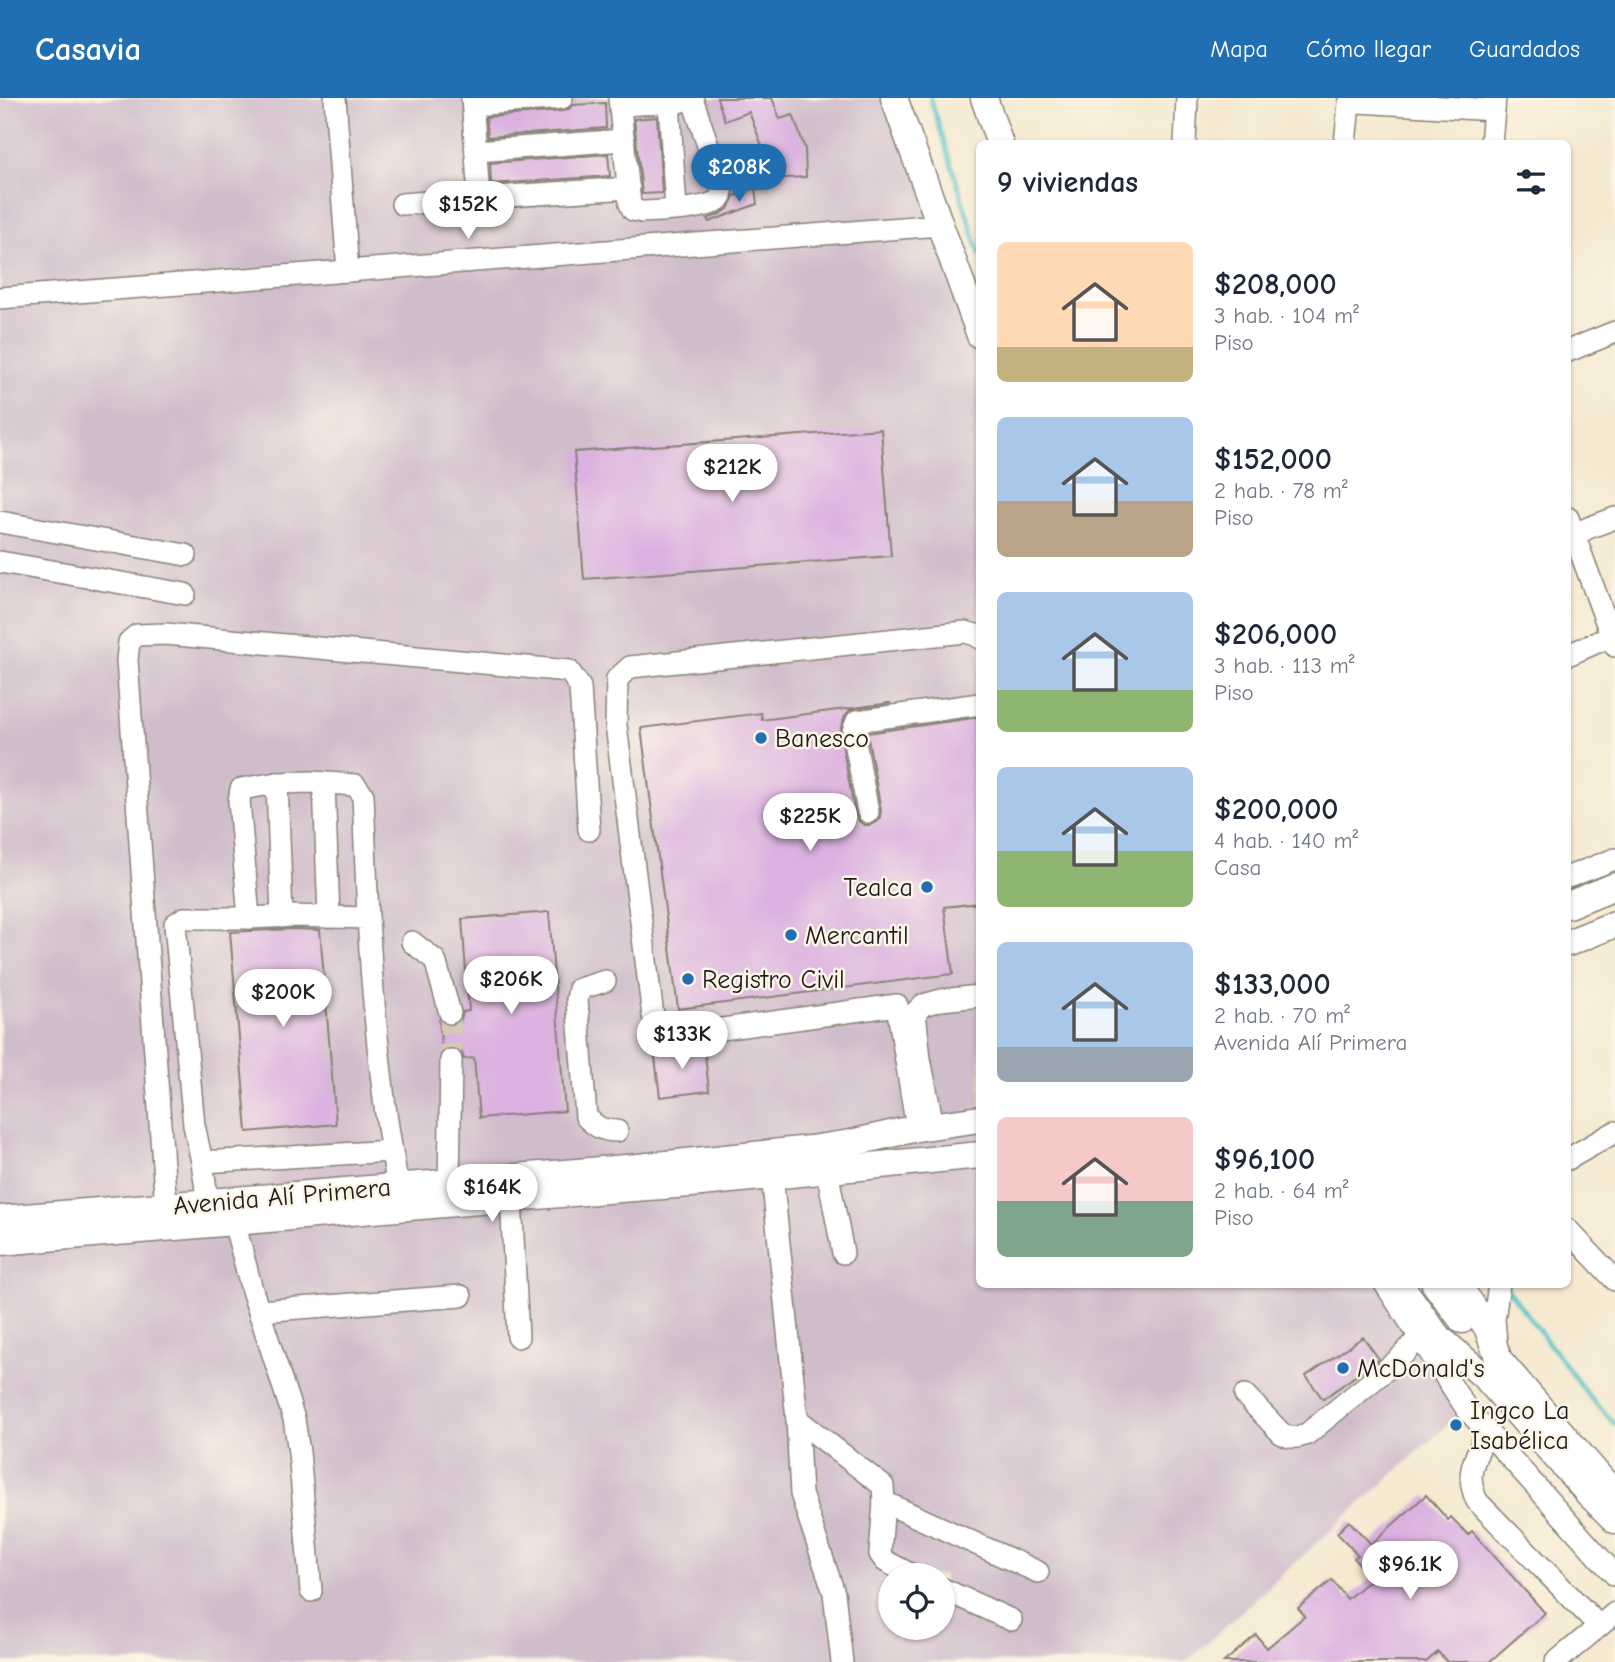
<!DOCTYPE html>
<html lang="es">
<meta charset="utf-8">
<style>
body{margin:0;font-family:"Comic Neue",sans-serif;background:#f6f6f7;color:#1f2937;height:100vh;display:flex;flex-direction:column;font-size:26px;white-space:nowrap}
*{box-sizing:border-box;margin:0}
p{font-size:23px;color:#747a83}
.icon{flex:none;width:38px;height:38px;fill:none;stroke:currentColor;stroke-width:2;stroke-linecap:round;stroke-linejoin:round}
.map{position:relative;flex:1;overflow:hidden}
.panel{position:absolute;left:976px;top:42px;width:595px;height:1148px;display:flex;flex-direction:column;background:#fff;border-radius:10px;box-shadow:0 2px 5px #0004}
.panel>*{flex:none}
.tools{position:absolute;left:878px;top:1465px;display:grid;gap:14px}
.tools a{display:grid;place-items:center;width:77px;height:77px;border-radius:50%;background:#fff;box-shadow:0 2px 5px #0004;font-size:35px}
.price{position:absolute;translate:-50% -60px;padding:0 16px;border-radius:24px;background:#fff;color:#222;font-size:23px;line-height:46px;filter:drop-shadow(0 2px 4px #0008)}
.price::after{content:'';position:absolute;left:50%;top:42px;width:21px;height:16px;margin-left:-10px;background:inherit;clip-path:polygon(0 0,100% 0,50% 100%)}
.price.active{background:#1f6fb2;color:#fff}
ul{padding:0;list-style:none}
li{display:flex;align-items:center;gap:21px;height:175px;padding:0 21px}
li span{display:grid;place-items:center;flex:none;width:196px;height:140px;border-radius:10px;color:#555}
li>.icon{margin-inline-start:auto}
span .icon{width:84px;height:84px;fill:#fffc;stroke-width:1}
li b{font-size:30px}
h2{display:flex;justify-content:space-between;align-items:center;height:84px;padding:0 21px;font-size:30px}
header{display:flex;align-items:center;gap:42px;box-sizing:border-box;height:98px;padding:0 35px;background:#1f6fb2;color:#fff}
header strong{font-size:33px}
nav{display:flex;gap:38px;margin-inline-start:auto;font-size:24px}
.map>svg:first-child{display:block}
.industrial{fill:#d0bdcc;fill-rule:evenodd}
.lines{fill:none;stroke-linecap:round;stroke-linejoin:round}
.stream{stroke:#55c3ca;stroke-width:4.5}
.building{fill:#dab1e0}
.minor-tunnel{stroke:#d4cab5;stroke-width:21;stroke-dasharray:21 10;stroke-linecap:butt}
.minor-casing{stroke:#888276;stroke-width:24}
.major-casing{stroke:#888276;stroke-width:29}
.minor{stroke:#fff;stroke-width:21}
.major{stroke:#fff;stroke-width:26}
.poi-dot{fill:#1f6fb2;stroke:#fcf5e5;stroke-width:2.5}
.labels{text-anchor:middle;stroke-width:5;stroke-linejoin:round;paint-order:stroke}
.poi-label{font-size:26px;fill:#1c1c1c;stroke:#fcf5e5;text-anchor:start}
.street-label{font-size:26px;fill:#1c1c1c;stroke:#fcf5e5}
</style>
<header>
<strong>Casavia</strong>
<nav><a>Mapa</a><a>Cómo llegar</a><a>Guardados</a></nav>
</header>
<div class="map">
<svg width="1615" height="1564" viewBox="0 0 1615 1564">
<rect width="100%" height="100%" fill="#fcf5e5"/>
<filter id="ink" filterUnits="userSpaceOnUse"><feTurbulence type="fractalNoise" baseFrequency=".0143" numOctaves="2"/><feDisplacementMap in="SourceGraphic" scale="14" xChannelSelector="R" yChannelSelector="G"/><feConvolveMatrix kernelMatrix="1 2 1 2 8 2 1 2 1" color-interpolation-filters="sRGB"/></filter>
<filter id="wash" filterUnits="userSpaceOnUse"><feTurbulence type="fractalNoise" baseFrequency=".00686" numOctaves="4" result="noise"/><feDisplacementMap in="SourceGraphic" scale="28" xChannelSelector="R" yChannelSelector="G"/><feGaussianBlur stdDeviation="1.57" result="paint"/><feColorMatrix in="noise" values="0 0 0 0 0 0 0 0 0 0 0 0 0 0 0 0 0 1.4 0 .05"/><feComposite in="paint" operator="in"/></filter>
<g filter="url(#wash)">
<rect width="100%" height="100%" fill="#f5e9d0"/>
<path class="industrial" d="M 0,0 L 894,0 L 980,237 L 980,1186 L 1383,1187 L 1466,1310 L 1186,1564 L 0,1564 ZM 891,1477 L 943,1477 L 943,1530 L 891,1530 Z"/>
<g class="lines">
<g class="stream">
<polyline points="930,0 980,157"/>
<polyline points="1507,1190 1591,1301 1615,1326"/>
</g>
</g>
<g id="blocks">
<g class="building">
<polygon points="717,0 772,0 780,21 793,17 805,51 806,79 744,82 742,64 767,61 749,14 725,23"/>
<polygon points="605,5 606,30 488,39 486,19 563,13 569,11 573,7"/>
<polygon points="657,19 662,95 642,96 634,21"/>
<polygon points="608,56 610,78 491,86 490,65"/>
<polygon points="755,90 757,106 709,124 707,121 718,117 728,111 734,98"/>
<polygon points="881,331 891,458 584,481 574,354"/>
<polygon points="891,605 855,610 850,612 845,618 841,629 840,635 855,716 859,723 864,727 870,727 876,724 880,719 881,712 867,635 980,619 980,805 944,809 953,876 678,911 641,630 761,615 762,622"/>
<polygon points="549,814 565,1013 479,1020 474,960 464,961 462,955 458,951 452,949 445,950 442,953 439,922 446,927 454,927 460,924 463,914 469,913 462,821"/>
<polygon points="291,831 320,832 336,1026 247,1034 230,834"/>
<polygon points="704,947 709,993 660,999 654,952"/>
<polygon points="1363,1239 1379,1261 1323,1301 1306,1278"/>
<polygon points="1426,1397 1448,1422 1451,1419 1468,1437 1472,1433 1545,1515 1489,1564 1447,1564 1438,1554 1426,1564 1224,1564 1256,1537 1267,1550 1305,1518 1298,1510 1332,1482 1347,1501 1372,1480 1354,1460 1358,1457 1337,1435 1349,1423 1371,1446"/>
</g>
</g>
</g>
<g filter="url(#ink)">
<use href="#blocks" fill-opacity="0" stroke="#888276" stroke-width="2"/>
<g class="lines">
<polyline class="minor-tunnel" points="450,915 451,962"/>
<defs>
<g id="minor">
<polyline points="335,0 348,173"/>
<polyline points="472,0 479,100 629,90"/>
<path d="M 619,0 L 630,106 L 633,112 L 642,114 C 659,113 706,112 718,102 C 723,97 722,92 721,86 L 692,0"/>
<polyline points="669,5 676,111"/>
<polyline points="473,7 562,0"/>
<polyline points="620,7 680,4"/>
<polyline points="1185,46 1187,0"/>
<polyline points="1345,46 1349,6 1358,4 1494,12"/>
<polyline points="1491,46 1495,0"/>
<polyline points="476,53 624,42"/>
<polyline points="402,106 479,100"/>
<polyline points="0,200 940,127"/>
<polyline points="1568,253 1615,234"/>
<polyline points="1568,420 1615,548"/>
<polyline points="0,424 186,457"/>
<polyline points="1575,437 1588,430 1615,420"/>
<polyline points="0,464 185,496"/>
<polyline points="1568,557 1611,538"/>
<polyline points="277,685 282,819"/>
<polyline points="324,685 329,819"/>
<polyline points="868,714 853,633 857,623 980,606"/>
<polyline points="1568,779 1615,761"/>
<polyline points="249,820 239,703 241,691 277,685 312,684 355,687 363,697 368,820"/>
<polyline points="412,844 435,862 450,915"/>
<path d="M 605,883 L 579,891 L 577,902 L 586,1019 C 596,1029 603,1033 617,1033"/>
<polyline points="933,1027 920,961 915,915 923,907 941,902 980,898"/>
<polyline points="917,1030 897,907 693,935 666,930 653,918 616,627 617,581 630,569 965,534 976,537 980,540"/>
<path d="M 392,1053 L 202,1064 L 194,1027 L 175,826 L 184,820 L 249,820 L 291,818 L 368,820 C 371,878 376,935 383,992 C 387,1030 395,1067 400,1105"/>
<polyline points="1568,1061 1615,1034"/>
<polyline points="202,1064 208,1105"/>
<polyline points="827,1072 843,1155"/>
<polyline points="772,1077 797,1321 801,1396 834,1495 842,1564"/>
<polyline points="449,1086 451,962"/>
<polyline points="511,1100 518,1239"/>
<polyline points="231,1112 252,1192 294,1321 299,1354 311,1493"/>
<polyline points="167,1123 127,562 129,544 137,537 166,536 569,573 580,589 589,732"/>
<polyline points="1568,1132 1615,1182"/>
<polyline points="1385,1186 1466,1310 1615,1477"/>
<polyline points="259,1213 461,1198"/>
<polyline points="1496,1243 1494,1222 1499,1186"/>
<path d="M 1245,1297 L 1281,1335 C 1290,1341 1297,1340 1307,1336 L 1398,1262 L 1419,1240"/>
<polyline points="797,1321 883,1388 884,1404 880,1456 885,1463 912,1477"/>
<path d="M 1487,1334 C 1475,1360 1464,1375 1477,1403 L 1599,1528"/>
<polyline points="884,1404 1038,1474"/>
<polyline points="943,1491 1011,1522"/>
<polyline points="1556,1564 1615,1515"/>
</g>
<g id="major">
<polyline points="894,0 980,237"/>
<polyline points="984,0 1000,46"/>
<polyline points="1568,807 1615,788"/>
<polyline points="1568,845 1615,826"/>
<polyline points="0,1121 638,1069 810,1051 851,1045 917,1030 980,1021"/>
<polyline points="0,1144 619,1091 691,1086 980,1057"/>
<polyline points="1400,1186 1437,1238 1486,1280 1587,1394 1615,1422"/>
<polyline points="1435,1186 1462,1222"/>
<polyline points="1457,1186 1487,1229 1499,1262 1615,1397"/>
</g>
</defs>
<use href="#minor" class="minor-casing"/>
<use href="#major" class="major-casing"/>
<use href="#minor" class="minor"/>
<use href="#major" class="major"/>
</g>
</g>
<g class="poi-dot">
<circle cx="761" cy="640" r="7"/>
<circle cx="927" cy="789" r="7"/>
<circle cx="791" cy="837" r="7"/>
<circle cx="688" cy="881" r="7"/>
<circle cx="1343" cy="1270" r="7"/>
<circle cx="1456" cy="1327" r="7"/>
</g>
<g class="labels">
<g class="poi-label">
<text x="775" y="649">Banesco</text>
<text x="913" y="798" text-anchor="end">Tealca</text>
<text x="805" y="846">Mercantil</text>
<text x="702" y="890">Registro Civil</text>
<text x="1357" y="1279">McDonald's</text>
<text x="1470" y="1321">Ingco La<tspan x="1470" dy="30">Isabélica</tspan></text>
</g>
<g class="street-label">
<text transform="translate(282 1098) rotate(-5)" y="9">Avenida Alí Primera</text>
</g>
</g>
</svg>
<div class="tools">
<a><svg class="icon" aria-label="locate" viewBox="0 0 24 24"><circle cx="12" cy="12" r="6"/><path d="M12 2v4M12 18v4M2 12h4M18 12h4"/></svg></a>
</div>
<b class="price active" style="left:739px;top:106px">$208K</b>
<b class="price" style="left:468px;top:143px">$152K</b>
<b class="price" style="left:732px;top:406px">$212K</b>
<b class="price" style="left:810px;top:755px">$225K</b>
<b class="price" style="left:511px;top:918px">$206K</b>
<b class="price" style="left:283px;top:931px">$200K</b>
<b class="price" style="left:682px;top:973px">$133K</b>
<b class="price" style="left:492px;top:1126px">$164K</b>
<b class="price" style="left:1410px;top:1503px">$96.1K</b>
<section class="panel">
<h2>9 viviendas<svg class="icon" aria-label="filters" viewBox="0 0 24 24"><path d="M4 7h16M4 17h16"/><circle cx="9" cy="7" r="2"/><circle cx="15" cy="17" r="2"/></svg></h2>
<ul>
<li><span style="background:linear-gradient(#ffd9b3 75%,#c2b280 0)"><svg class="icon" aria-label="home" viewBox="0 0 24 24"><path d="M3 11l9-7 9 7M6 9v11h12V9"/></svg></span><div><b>$208,000</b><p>3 hab. · 104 m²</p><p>Piso</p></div></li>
<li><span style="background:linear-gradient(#a9c7e8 60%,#b9a48a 0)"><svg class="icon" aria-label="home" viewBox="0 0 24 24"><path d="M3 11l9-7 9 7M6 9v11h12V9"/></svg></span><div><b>$152,000</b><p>2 hab. · 78 m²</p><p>Piso</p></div></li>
<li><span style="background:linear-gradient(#a9c7e8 70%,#8fb573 0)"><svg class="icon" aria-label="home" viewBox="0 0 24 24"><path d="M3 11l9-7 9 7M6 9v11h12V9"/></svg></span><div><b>$206,000</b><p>3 hab. · 113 m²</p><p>Piso</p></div></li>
<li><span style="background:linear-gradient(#a9c7e8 60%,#8fb573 0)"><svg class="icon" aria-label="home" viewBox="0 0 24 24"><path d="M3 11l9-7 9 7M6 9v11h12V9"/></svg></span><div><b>$200,000</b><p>4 hab. · 140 m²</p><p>Casa</p></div></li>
<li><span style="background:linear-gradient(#a9c7e8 75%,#9aa5b1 0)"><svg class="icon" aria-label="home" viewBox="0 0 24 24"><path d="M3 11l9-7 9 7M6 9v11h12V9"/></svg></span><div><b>$133,000</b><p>2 hab. · 70 m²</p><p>Avenida Alí Primera</p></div></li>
<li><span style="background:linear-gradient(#f6c9c9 60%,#7fa58c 0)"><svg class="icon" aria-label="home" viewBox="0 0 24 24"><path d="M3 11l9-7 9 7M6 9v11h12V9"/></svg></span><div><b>$96,100</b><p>2 hab. · 64 m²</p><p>Piso</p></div></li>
</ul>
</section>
</div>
